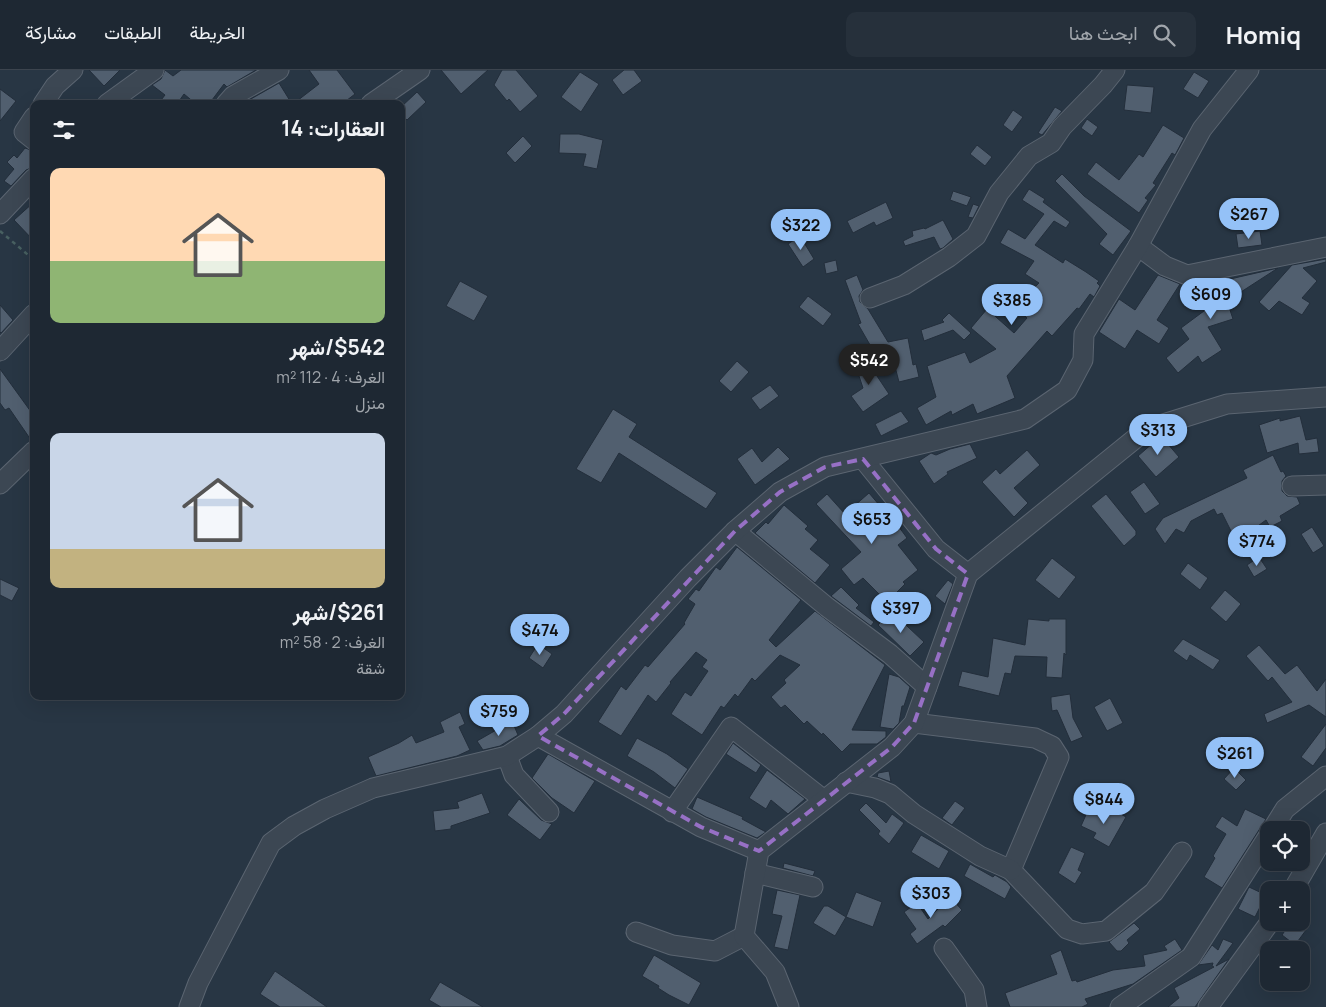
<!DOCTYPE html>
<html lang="ar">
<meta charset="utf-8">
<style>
body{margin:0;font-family:Manrope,Vazirmatn,sans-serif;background:#26303b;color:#f1f3f6;direction:rtl;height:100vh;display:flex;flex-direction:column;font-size:19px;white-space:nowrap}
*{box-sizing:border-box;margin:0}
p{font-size:16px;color:#a1a6ac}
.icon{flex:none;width:28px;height:28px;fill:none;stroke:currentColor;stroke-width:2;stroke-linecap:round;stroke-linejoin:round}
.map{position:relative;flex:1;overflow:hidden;direction:ltr}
.side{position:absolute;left:30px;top:30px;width:375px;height:600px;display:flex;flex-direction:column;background:#1e2833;border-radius:10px;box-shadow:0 5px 20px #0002,0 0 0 1px #3c444e;direction:rtl}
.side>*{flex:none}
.fabs{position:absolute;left:1260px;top:751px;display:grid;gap:10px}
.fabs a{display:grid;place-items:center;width:50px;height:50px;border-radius:10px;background:#1e2833;box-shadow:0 5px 20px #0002,0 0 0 1px #3c444e;font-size:25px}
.price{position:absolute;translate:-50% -42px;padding:0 11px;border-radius:18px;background:#94c1f7;color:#111;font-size:16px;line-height:32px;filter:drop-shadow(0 1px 2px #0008)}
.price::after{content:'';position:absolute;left:50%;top:30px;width:15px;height:11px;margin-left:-8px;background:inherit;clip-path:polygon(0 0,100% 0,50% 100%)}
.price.selected{background:#222;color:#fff}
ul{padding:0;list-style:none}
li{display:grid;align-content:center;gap:10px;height:265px;padding:0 20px}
li span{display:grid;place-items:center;height:155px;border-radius:10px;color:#555}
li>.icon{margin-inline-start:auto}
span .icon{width:90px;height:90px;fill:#fffc;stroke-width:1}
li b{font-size:21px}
h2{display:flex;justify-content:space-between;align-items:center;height:60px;padding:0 20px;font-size:21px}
header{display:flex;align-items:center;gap:30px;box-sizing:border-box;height:70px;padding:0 25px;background:#1e2833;border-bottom:1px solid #3c444e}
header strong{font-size:24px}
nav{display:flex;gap:28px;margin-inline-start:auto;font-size:18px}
.search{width:350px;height:45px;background:#26303b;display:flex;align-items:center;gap:12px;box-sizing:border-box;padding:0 18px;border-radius:10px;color:#a1a6ac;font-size:19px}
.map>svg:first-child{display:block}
.building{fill:#515f6f;stroke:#232e3b}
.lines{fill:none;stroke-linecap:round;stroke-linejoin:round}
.minor-casing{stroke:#5b6571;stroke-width:21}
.path{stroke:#486061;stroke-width:2.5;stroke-dasharray:4 4;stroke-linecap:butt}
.minor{stroke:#3c4753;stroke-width:19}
.marked{fill:none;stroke:#9770c5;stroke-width:4;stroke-dasharray:10 6;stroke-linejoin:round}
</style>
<header>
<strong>Homiq</strong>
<div class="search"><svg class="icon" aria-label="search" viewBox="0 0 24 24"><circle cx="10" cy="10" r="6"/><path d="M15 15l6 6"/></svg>ابحث هنا</div>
<nav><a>الخريطة</a><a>الطبقات</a><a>مشاركة</a></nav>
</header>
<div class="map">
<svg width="1326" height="937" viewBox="0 0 1326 937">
<rect width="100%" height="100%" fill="#283644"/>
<g class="building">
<polygon points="89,0 120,0 104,16"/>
<polygon points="165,0 173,6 181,0 256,0 227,17 224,14 209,34 196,34 184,24 177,34 158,34 165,25 152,15 161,9"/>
<polygon points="309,0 337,0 355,24 342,34 293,34 319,14"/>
<polygon points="441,0 488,0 461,24"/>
<polygon points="502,0 516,0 538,26 520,42 509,29 507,31 494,15"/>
<polygon points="624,0 634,0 642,11 623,25 612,10"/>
<polygon points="580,2 599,14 581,42 561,27"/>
<polygon points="1194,2 1209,11 1198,28 1183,19"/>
<polygon points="279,13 292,34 242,34"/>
<polygon points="1127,15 1154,17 1151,43 1124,40"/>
<polygon points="0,19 16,31 0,51"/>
<polygon points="417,22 426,32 407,50 401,44 401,37"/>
<polygon points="1055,37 1062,41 1042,65 1038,63"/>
<polygon points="1013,40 1023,47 1012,62 1003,55"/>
<polygon points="1087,49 1098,57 1092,66 1081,58"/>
<polygon points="1163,55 1184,68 1175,85 1172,83 1153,113 1156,115 1145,128 1148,130 1139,143 1087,104 1096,92 1119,110 1139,84 1143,87"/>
<polygon points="560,64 579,64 603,70 597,99 583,96 586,84 559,83"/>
<polygon points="523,66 532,76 515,93 506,83"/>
<polygon points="977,75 992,87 985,96 970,84"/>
<polygon points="25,78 34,81 34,97 26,100 11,116 4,111 14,99 7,92 14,85 17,88"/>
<polygon points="1062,104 1084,126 1131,161 1113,185 1099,174 1107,164 1055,111"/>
<polygon points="1029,119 1045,129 1043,132 1070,152 1066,158 1054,151 1035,175 1063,193 1065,189 1086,202 1099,211 1097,213 1100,216 1094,227 1090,224 1079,239 1077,238 1052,266 1047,261 1007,306 1015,328 977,344 973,334 952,345 951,341 926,355 917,338 936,327 927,296 965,282 970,293 996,279 971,258 987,239 1014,263 1027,248 1015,237 1039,213 1025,204 1034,191 1000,173 1008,159 1025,169 1044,144 1022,130"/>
<polygon points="953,121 971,127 967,136 950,130"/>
<polygon points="34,132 34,171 14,150"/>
<polygon points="886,132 893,148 876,156 874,152 853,163 847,151"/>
<polygon points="973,134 979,136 973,148 968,147"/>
<polygon points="943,150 953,169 943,178 940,179 934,167 905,176 903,171 913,166 912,161 924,158 925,159"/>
<polygon points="1260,161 1262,175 1238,178 1236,164"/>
<polygon points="800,166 814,189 803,197 788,174"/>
<polygon points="1326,189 1326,192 1303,198 1317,211 1302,228 1310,233 1302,245 1279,231 1269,241 1259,232 1292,195"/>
<polygon points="836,190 838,201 826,204 824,193"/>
<polygon points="1278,198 1227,231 1233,249 1208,257 1222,280 1202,293 1198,286 1178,303 1166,288 1189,269 1181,258 1208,238 1201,218 1197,219 1196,215 1217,210 1217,212"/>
<polygon points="857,205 863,220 859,226 860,232 868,239 888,272 908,268 913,295 916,294 919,307 899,312 892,285 877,287 858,254 861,253 845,210"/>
<polygon points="1158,205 1180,214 1157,250 1169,258 1159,274 1137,260 1125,279 1099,262 1119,229 1135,240"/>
<polygon points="460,211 488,226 474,251 446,236"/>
<polygon points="808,226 832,244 823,256 799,237"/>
<polygon points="0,235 13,250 1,263 0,262"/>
<polygon points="949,243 971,263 964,270 953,260 924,271 921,260 944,252 942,250"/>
<polygon points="871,289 877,306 889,324 863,342 851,326 863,318 855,294"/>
<polygon points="737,291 749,302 731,322 719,311"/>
<polygon points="0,299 34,346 34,370 31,370 9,338 5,340 0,333"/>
<polygon points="770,315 779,326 760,340 751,328"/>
<polygon points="613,339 637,354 629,367 717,423 706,439 619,383 601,413 576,399"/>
<polygon points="901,341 909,352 881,366 875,354"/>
<polygon points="1300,346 1306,370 1317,368 1319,382 1299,384 1298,373 1267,383 1259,355 1280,348 1280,351"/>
<polygon points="1161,366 1179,387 1156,407 1138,386"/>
<polygon points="970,374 977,388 947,402 948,404 934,414 919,391 931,383 936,385 950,379"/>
<polygon points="778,377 790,389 755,415 737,389 752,378 762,392"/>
<polygon points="1027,380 1040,395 1014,418 1028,433 1014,447 982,412 996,399 1000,404"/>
<polygon points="1273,385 1281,402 1283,401 1286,406 1282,411 1282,421 1287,426 1297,427 1300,434 1280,446 1282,451 1270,457 1266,450 1251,461 1249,458 1234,467 1222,443 1217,445 1214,439 1191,451 1184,463 1176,459 1165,474 1155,459 1163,448 1247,408 1243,400"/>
<polygon points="1144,412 1160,434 1145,444 1130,422"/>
<polygon points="869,423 886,443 888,442 907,468 898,475 918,500 903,512 905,514 887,532 863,508 854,515 841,499 861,482 816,434 827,424 845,444"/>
<polygon points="1106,424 1136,461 1136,465 1124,476 1091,436"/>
<polygon points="784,435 808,456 805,459 818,470 810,479 830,495 815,513 755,463 766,452 768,454"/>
<polygon points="1312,457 1324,476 1313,483 1301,464"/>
<polygon points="737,477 801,530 769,570 776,577 815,541 885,595 852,660 886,661 886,667 877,674 850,674 842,682 823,663 822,665 807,651 804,654 785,635 781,638 771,627 786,613 784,610 800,595 780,585 755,611 752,608 738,627 735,624 724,638 721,636 702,665 671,644 685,622 691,626 708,601 702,597 707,590 696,582 670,612 671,613 656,632 648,625 621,666 598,652 621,616 626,620 645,595 648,597 685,554 684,553 695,534 688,529 696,519 699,521 716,497 720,500"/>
<polygon points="1259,487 1267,499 1254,507 1247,495"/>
<polygon points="1052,488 1076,507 1059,529 1035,510"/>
<polygon points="1188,493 1208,508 1200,520 1180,504"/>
<polygon points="0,509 19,518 12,531 0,525"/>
<polygon points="948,510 953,514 945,534 935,526"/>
<polygon points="841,517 859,535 856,538 874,552 871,556 831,526"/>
<polygon points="1225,520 1241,534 1226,552 1210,538"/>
<polygon points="891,541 924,572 910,586 878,555"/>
<polygon points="1028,549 1049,551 1049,549 1066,549 1066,585 1064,583 1062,608 1046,607 1047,587 1015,586 1011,604 1005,603 999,626 958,616 962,601 988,607 993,568 1025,575"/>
<polygon points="1183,569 1220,590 1213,600 1190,585 1187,591 1173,581"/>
<polygon points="538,574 552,584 543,598 529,588"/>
<polygon points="1259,575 1285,604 1297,595 1317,621 1326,609 1326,647 1309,635 1267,653 1264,644 1292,632 1272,607 1268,611 1246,586"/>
<polygon points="889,604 899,607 910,617 904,636 902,636 899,653 893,659 880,657"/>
<polygon points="1070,624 1073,648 1083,667 1071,672 1057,640 1052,641 1051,632 1051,627"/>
<polygon points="1110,628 1123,653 1107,661 1094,637"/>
<polygon points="460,642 465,654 459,657 470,680 457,686 376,706 368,687 399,673 412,665 416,673 444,662 440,652"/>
<polygon points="512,651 518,665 500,676 483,680 477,671"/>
<polygon points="1326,654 1326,678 1313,696 1301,687"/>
<polygon points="637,668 667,684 688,699 675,718 654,702 627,686"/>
<polygon points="733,673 761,695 756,703 726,684"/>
<polygon points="548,684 595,711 574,743 552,728 532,708"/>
<polygon points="1234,698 1246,710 1236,720 1224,709"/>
<polygon points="767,700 805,729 788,744 771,730 766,739 749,728"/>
<polygon points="889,701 891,712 877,707 878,703"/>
<polygon points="482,723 490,743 451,756 451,759 435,761 433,741 459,738 457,732"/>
<polygon points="697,727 743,747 742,749 766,762 757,768 706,747 692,739"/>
<polygon points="519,729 541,750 552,754 540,770 507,745"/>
<polygon points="955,731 965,738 952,755 942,748"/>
<polygon points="866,733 886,753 892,744 904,753 889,774 878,764 880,761 859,740"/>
<polygon points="1089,738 1106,745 1110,738 1126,747 1109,777 1093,768 1096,763 1081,756"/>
<polygon points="1245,739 1266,749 1222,818 1204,807 1215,788 1213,786 1226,764 1215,757 1222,746 1237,756"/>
<polygon points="921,765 949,781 939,799 911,782"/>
<polygon points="1071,777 1085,783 1078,800 1082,802 1075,814 1058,803"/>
<polygon points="784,793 815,801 813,806 783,798"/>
<polygon points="970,794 993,807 995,805 1007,812 1011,817 1005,829 964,806"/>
<polygon points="1249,817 1266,825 1255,847 1238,839"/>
<polygon points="777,820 800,825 788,880 774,877 782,846 772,844"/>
<polygon points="856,822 882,832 873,857 846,847"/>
<polygon points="950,827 962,840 945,857 943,855 917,874 910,864 916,859 904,842 917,833 928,849"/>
<polygon points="824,836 828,836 846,847 835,866 813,853"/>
<polygon points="1291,852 1304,852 1309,856 1295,875 1282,865"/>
<polygon points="1134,853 1140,859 1127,870 1129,873 1121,881 1117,881 1109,872"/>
<polygon points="1175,869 1182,880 1133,914 1085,929 1088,934 1082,937 1010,937 1005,923 1057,904 1050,885 1061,880 1072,911 1076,910 1077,912 1113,900 1145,896 1143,885 1167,880 1164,876"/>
<polygon points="1223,869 1233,873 1216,896 1229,889 1195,937 1168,937 1179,928 1174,918 1214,897 1212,896 1213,893 1198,895 1212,875 1218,880"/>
<polygon points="654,885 701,913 689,935 669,925 658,918 659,916 642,906"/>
<polygon points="275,901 327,937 280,937 260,924"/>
<polygon points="440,912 483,937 441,937 429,930"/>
</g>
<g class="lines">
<defs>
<g id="minor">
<polyline points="43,34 55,16 73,0"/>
<polyline points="107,34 154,0"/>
<polyline points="226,34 233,26 279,0"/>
<polyline points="371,34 420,0"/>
<polyline points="34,47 24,62 34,70"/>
<polyline points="0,144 34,108"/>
<polyline points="1138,176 1165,196 1187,205 1326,177"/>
<polyline points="870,228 904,215 949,187 976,166 999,123 1029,86 1051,73 1062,57 1103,15 1115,0"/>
<polyline points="0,281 34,244"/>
<polyline points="863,389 936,479 968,504"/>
<polyline points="0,414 34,381"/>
<polyline points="1292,416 1326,415"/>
<polyline points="735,461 827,537 890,584 927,617"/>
<polyline points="914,653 1035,668 1052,676 1059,687 1011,800 1067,859 1082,864 1106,861 1154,822 1182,782"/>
<polyline points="538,666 701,757 759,781"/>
<polyline points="507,686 514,705 549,742"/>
<polyline points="846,712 875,718 890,724 914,744 980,786 1011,800"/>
<polyline points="672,742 731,657 824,730"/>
<polyline points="1272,760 1285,739 1326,706"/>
<polyline points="755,803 813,817"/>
<polyline points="1293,820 1326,763"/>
<polyline points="636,862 672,875 715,881 744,866"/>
<polyline points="944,878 974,920 977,937"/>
<polyline points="189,937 198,913 271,773 294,756 325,739 373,718 507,686 538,666 564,644 688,508 735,461 780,422 825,397 1025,349 1067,320 1083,290 1084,264 1138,176 1202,59 1249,0"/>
<polyline points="789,937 775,902 744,866 759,781 892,677 914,653 968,504 1147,359 1227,334 1326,327"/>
<polyline points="1120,937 1191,887 1269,765"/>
<polyline points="1208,937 1270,852"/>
</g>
</defs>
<use href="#minor" class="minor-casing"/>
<polyline class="path" points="0,161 34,190"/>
<use href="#minor" class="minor"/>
</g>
<path class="marked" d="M 863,389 L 936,479 L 968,504 L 914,653 L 892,677 L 759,781 L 701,757 L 538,666 L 564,644 L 735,461 L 780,422 L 825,397 Z"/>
</svg>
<div class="fabs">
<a><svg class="icon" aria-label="locate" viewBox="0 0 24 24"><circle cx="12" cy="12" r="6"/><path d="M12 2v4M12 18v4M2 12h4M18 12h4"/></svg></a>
<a>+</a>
<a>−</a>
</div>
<b class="price" style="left:1249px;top:170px">$267</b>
<b class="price" style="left:801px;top:181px">$322</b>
<b class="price" style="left:1211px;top:250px">$609</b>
<b class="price" style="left:1012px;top:256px">$385</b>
<b class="price selected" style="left:869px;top:316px">$542</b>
<b class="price" style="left:1158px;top:386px">$313</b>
<b class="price" style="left:872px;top:475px">$653</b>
<b class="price" style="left:1257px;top:497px">$774</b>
<b class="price" style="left:901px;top:564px">$397</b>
<b class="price" style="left:540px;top:586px">$474</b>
<b class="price" style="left:499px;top:667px">$759</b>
<b class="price" style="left:1235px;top:709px">$261</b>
<b class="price" style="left:1104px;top:755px">$844</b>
<b class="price" style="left:931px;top:849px">$303</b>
<section class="side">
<h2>العقارات: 14<svg class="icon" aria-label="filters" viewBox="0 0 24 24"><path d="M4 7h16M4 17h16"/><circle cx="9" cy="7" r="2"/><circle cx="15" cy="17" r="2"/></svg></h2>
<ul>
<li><span style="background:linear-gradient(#ffd9b3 60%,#8fb573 0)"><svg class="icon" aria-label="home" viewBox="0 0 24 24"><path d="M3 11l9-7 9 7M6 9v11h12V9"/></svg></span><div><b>$542/شهر</b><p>الغرف: 4 · 112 m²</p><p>منزل</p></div></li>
<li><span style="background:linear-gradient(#c9d6e8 75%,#c2b280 0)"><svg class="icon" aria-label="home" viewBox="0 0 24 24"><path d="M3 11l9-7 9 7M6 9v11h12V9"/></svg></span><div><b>$261/شهر</b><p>الغرف: 2 · 58 m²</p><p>شقة</p></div></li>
</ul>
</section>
</div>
